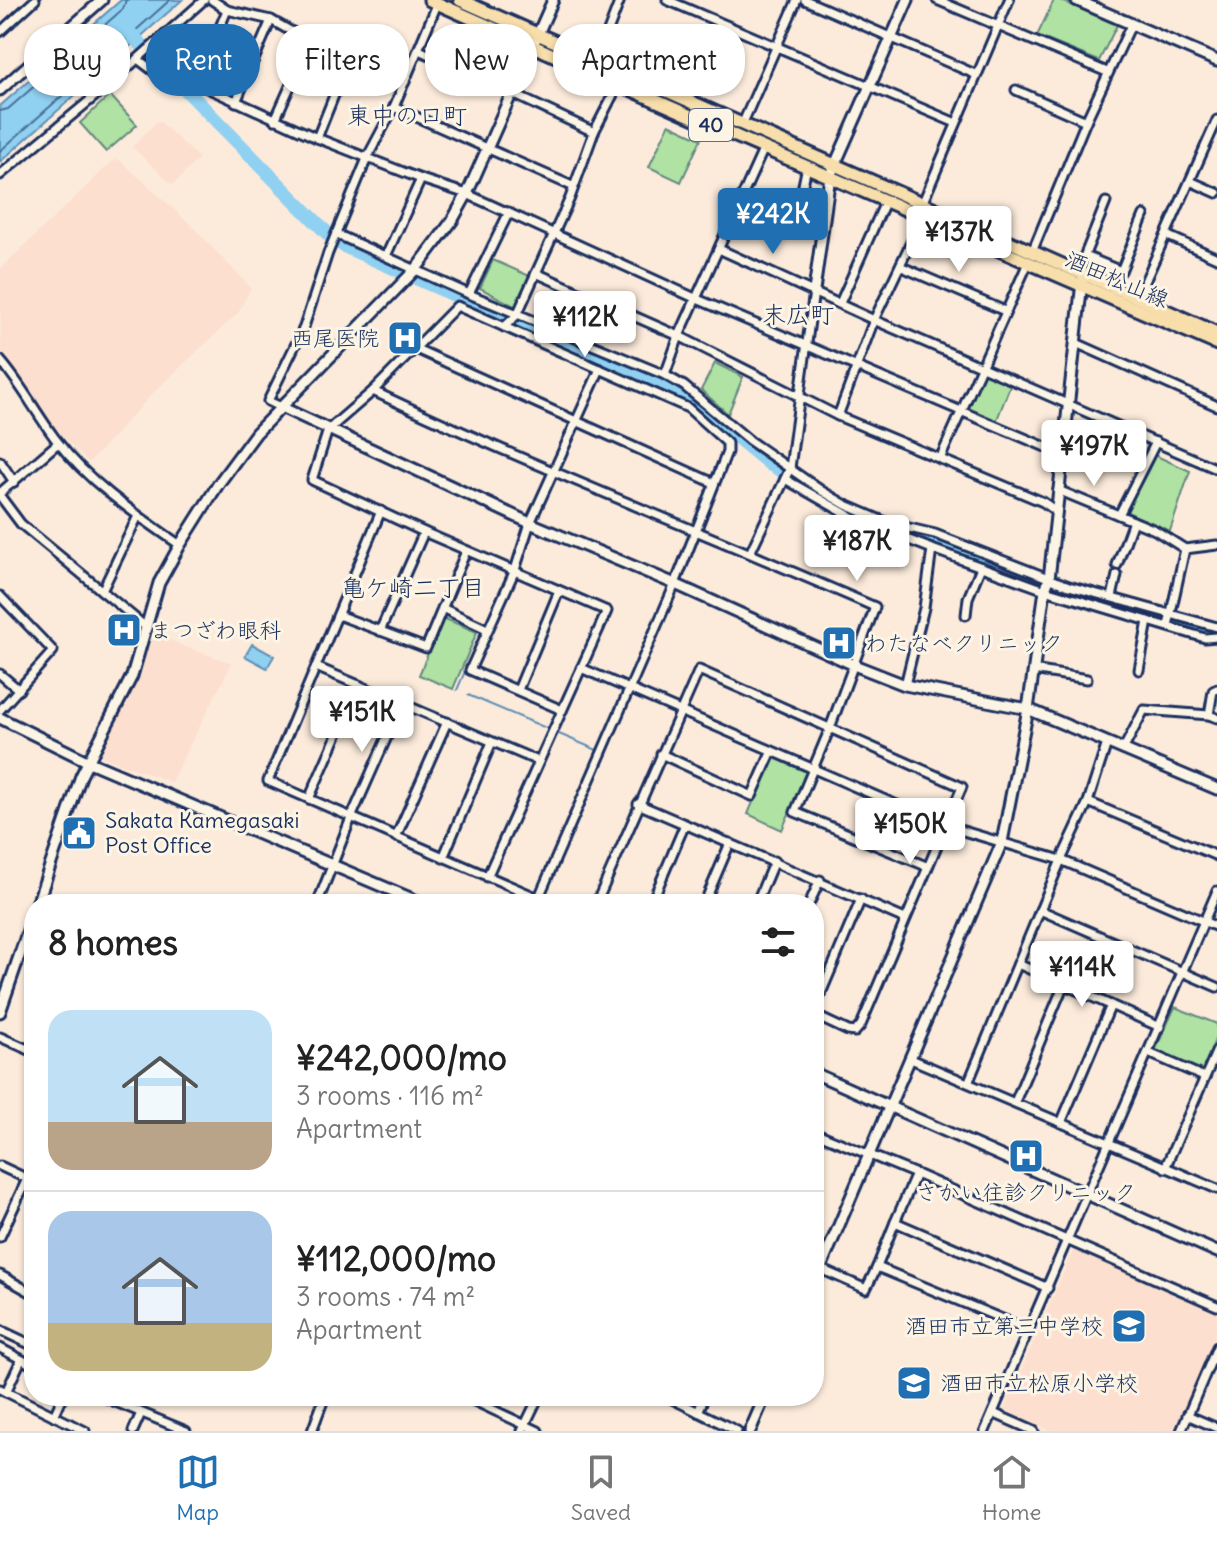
<!DOCTYPE html>
<meta charset="utf-8">
<style>
body{margin:0;font-family:Delius,"Klee One",sans-serif;background:#f2f2f2;color:#222;height:100vh;display:flex;flex-direction:column;font-size:30px;white-space:nowrap}
*{box-sizing:border-box;margin:0}
p{font-size:26px;color:#767676}
.icon{flex:none;width:44px;height:44px;fill:none;stroke:currentColor;stroke-width:2;stroke-linecap:round;stroke-linejoin:round}
.map{position:relative;flex:1;overflow:hidden}
.details{position:absolute;left:24px;top:894px;width:800px;height:512px;display:flex;flex-direction:column;background:#fff;border-radius:32px;box-shadow:0 2px 6px #0004}
.details>*{flex:none}
.guide{position:absolute;left:24px;top:24px;width:800px;height:72px;display:flex;gap:16px}
.price{position:absolute;translate:-50% -68px;padding:0 18px;border-radius:8px;background:#fff;color:#222;font-size:26px;line-height:52px;filter:drop-shadow(0 2px 4px #0008)}
.price::after{content:'';position:absolute;left:50%;top:48px;width:24px;height:18px;margin-left:-12px;background:inherit;clip-path:polygon(0 0,100% 0,50% 100%)}
.price.selected{background:#1f6fb2;color:#fff}
ul{padding:0;list-style:none}
li{display:flex;align-items:center;gap:24px;height:200px;padding:0 24px}
li+li{border-top:2px solid #e0e0e0}
li span{display:grid;place-items:center;flex:none;width:224px;height:160px;border-radius:24px;color:#555}
li>.icon{margin-inline-start:auto}
span .icon{width:96px;height:96px;fill:#fffc;stroke-width:1}
li b{font-size:34px}
h2{display:flex;justify-content:space-between;align-items:center;height:96px;padding:0 24px;font-size:34px}
.chip{padding:0 28px;border-radius:32px;background:#fff;box-shadow:0 2px 6px #0004;font-size:28px;line-height:72px}
.chip.selected{background:#1f6fb2;color:#fff}
.tab-bar{display:flex;justify-content:space-around;align-items:center;height:112px;border-top:2px solid #e0e0e0;background:#fff;font-size:22px;color:#767676}
.tab-bar a{display:grid;justify-items:center;gap:4px}
.tab-bar .selected{color:#1f6fb2}
.map>svg:first-child{display:block}
.built{fill:#fcdfce}
.green{fill:#afe2a3;stroke:#658880;stroke-width:2}
.water{fill:#90d0f1;stroke:#6190b6;stroke-width:2}
.lines{fill:none;stroke-linecap:round;stroke-linejoin:round}
.shore{stroke:#4a6f99;stroke-width:2}
.stream{stroke:#6190b6;stroke-width:2}
.river{stroke:#90d0f1;stroke-width:14}
.minor-casing{stroke:#1b2f5e;stroke-width:13}
.tertiary-casing{stroke:#1b2f5e;stroke-width:15}
.primary-casing{stroke:#1b2f5e;stroke-width:17}
.minor{stroke:#fcf5e5;stroke-width:7}
.tertiary{stroke:#fcf5e5;stroke-width:9}
.primary{stroke:#f8deab;stroke-width:11}
.labels{text-anchor:middle;stroke-width:6;stroke-linejoin:round;paint-order:stroke}
.shield{fill:#fcf5e5;stroke:#5e6a86;stroke-width:2}
.shield-label{font-size:20px;font-weight:bold;fill:#1b2f5e}
.street-label{font-size:22px;fill:#1b2f5e;stroke:#fcf5e5}
.poi-label{font-size:22px;fill:#1b2f5e;stroke:#fcf5e5;text-anchor:start}
.neighbourhood-label{font-size:24px;fill:#1b2f5e;stroke:#fcf5e5}
</style>
<div class="map">
<svg width="1217" height="1431" viewBox="0 0 1217 1431">
<rect width="100%" height="100%" fill="#fcebdb"/>
<filter id="ink" filterUnits="userSpaceOnUse"><feTurbulence type="fractalNoise" baseFrequency=".0125" numOctaves="2"/><feDisplacementMap in="SourceGraphic" scale="16" xChannelSelector="R" yChannelSelector="G"/><feConvolveMatrix kernelMatrix="1 2 1 2 8 2 1 2 1" color-interpolation-filters="sRGB"/></filter>
<g filter="url(#ink)">
<g class="built">
<polygon points="158,120 199,158 173,185 132,147"/>
<polygon points="115,159 121,161 191,225 251,288 238,313 151,395 89,463 45,418 1,355 0,269"/>
<polygon points="156,633 183,646 232,663 171,782 98,755"/>
<polygon points="1076,1244 1217,1306 1217,1345 1178,1431 1051,1431 1004,1410"/>
</g>
<g class="green">
<polygon points="1054,0 1060,0 1117,25 1099,61 1037,36"/>
<polygon points="110,95 137,125 106,152 80,123"/>
<polygon points="669,124 701,139 681,182 649,167"/>
<polygon points="493,260 532,277 520,309 480,288"/>
<polygon points="715,363 743,377 728,414 701,390"/>
<polygon points="985,370 1012,381 996,422 968,410"/>
<polygon points="1152,454 1190,471 1170,531 1127,512"/>
<polygon points="443,618 477,632 453,689 419,675"/>
<polygon points="772,757 807,772 782,830 748,814"/>
<polygon points="1175,1007 1217,1024 1217,1035 1202,1072 1155,1051"/>
</g>
<g class="water">
<polygon points="121,0 182,0 0,162 0,106"/>
<polygon points="252,644 274,656 267,668 245,656"/>
</g>
<g class="lines">
<g class="shore">
<polyline points="0,111 8,109 123,9 126,0"/>
<polyline points="0,151 170,0"/>
</g>
<g class="stream">
<polyline points="598,361 598,359"/>
<polyline points="576,413 593,372"/>
<polyline points="512,562 520,545"/>
<polyline points="487,622 507,574"/>
<polyline points="457,690 481,634"/>
<polyline points="468,695 546,728"/>
<polyline points="559,734 597,750"/>
</g>
<polyline class="river" points="124,27 330,236 344,246 693,401 771,465 862,516 1063,591 1161,615 1194,627 1217,631"/>
<defs>
<g id="minor">
<polyline points="212,0 227,10 271,20 310,42 405,82"/>
<polyline points="667,0 956,123"/>
<polyline points="805,0 977,75"/>
<polyline points="937,0 1107,72"/>
<polyline points="0,32 35,0"/>
<polyline points="419,50 594,132"/>
<polyline points="139,60 168,82 183,77 317,138 421,179 467,194 697,299 1062,454"/>
<polyline points="597,60 620,0"/>
<polyline points="196,85 227,10"/>
<polyline points="1016,90 1086,121"/>
<polyline points="236,102 271,20"/>
<polyline points="394,107 572,186"/>
<polyline points="275,120 310,42"/>
<polyline points="742,125 797,0"/>
<polyline points="317,138 349,58"/>
<polyline points="0,175 106,87 204,0"/>
<polyline points="1190,181 1217,193"/>
<polyline points="923,202 1009,0"/>
<polyline points="739,206 794,228 807,166"/>
<polyline points="336,234 469,294 665,375 684,386 750,441 822,491 846,505 888,523 935,534 1069,586 1217,627"/>
<polyline points="1166,235 1217,258"/>
<polyline points="719,249 874,320 1217,469"/>
<polyline points="1032,252 1086,121 1131,25"/>
<polyline points="386,256 421,179"/>
<polyline points="1085,256 1121,271 1144,215"/>
<polyline points="902,267 1005,311"/>
<polyline points="1078,272 1106,202"/>
<polyline points="536,273 679,336 838,416 1043,502 1056,511"/>
<polyline points="469,294 509,212"/>
<polyline points="1138,297 1217,120"/>
<polyline points="840,303 886,200"/>
<polyline points="504,327 517,315 570,198 594,132 619,83"/>
<polyline points="1076,343 1217,406"/>
<polyline points="414,348 714,483"/>
<path d="M 0,360 C 22,385 37,415 57,441 C 89,483 137,515 180,545"/>
<polyline points="665,375 679,336 764,148"/>
<path d="M 373,391 C 538,469 708,534 875,607 L 830,728 L 795,812 L 926,866"/>
<polyline points="281,407 268,401 304,327 328,253 368,156 394,107 438,2"/>
<polyline points="838,416 874,320 923,217"/>
<polyline points="940,459 1028,263"/>
<polyline points="0,461 14,482"/>
<polyline points="785,479 853,518 932,549 1045,590 1205,638 1217,637"/>
<polyline points="1058,490 1155,530 1185,549 1217,545"/>
<polyline points="0,493 58,443"/>
<polyline points="0,496 21,524 147,628"/>
<polyline points="381,511 268,781 552,904"/>
<polyline points="1119,515 1156,442"/>
<polyline points="750,553 790,468 814,291"/>
<polyline points="1117,565 1133,521"/>
<polyline points="102,591 138,516"/>
<polyline points="0,596 53,651 0,710"/>
<polyline points="1112,597 1117,575"/>
<polyline points="442,608 487,629"/>
<polyline points="338,615 426,648 466,551"/>
<polyline points="966,615 968,598 981,567"/>
<polyline points="1168,626 1185,549"/>
<polyline points="380,631 424,532"/>
<polyline points="316,667 538,761"/>
<polyline points="581,668 943,825 1061,860 1217,927"/>
<polyline points="1033,670 1087,679"/>
<polyline points="1139,670 1148,621"/>
<polyline points="0,674 19,690"/>
<polyline points="905,685 924,608 932,549"/>
<polyline points="518,690 559,591"/>
<polyline points="562,710 470,670 515,570 530,523 600,369"/>
<polyline points="1209,715 1213,691 1217,689"/>
<polyline points="1123,750 1144,710 1209,715 1217,718"/>
<polyline points="661,754 752,796 771,753"/>
<polyline points="309,799 359,685"/>
<polyline points="1088,802 1217,856"/>
<polyline points="638,804 905,919"/>
<polyline points="396,837 447,722"/>
<polyline points="443,858 492,742"/>
<polyline points="487,877 607,611 424,532 312,480 328,430 373,391 457,306 688,408 727,443 727,452 675,584 536,904"/>
<polyline points="317,904 351,818 402,703"/>
<polyline points="596,904 699,670 962,787 861,1025 855,1032 848,1031 814,1015"/>
<polyline points="651,904 685,824"/>
<polyline points="704,904 730,843"/>
<polyline points="756,904 774,861"/>
<polyline points="809,904 820,880"/>
<polyline points="1040,910 1217,987"/>
<polyline points="1018,964 1160,1027"/>
<polyline points="814,1010 861,899"/>
<polyline points="0,1037 34,1052"/>
<polyline points="1149,1053 1204,1077"/>
<polyline points="911,1059 1217,1189"/>
<polyline points="969,1081 1061,860 1088,802 1107,743"/>
<polyline points="1015,1102 1064,984"/>
<polyline points="1061,1123 1111,1005"/>
<polyline points="814,1132 916,1174 1217,1306"/>
<polyline points="0,1166 34,1182"/>
<polyline points="1165,1168 1217,1050"/>
<polyline points="895,1222 916,1174"/>
<polyline points="0,1237 27,1179"/>
<polyline points="814,1266 866,1289 877,1267 1029,1330"/>
<polyline points="877,1267 895,1222 1048,1288"/>
<polyline points="0,1275 34,1294"/>
<polyline points="0,1330 34,1346"/>
<polyline points="0,1348 34,1366"/>
<polyline points="0,1389 85,1431"/>
<polyline points="6,1392 21,1360"/>
<polyline points="101,1396 186,1431"/>
<polyline points="464,1396 538,1431"/>
<polyline points="666,1396 737,1431"/>
<polyline points="698,1412 705,1396"/>
<polyline points="993,1413 1034,1431"/>
<polyline points="1187,1415 1217,1428"/>
<polyline points="54,1416 63,1396"/>
<polyline points="133,1431 141,1413"/>
<polyline points="312,1431 325,1396"/>
<polyline points="522,1431 539,1396"/>
<polyline points="985,1431 1217,891"/>
<polyline points="1181,1431 1217,1347"/>
</g>
<g id="tertiary">
<polyline points="1076,0 1217,61"/>
<polyline points="0,90 102,0"/>
<polyline points="814,291 830,176 908,0"/>
<polyline points="281,407 530,523 675,584 854,665 905,685 1028,709 1217,789"/>
<polyline points="0,718 87,761 424,904"/>
<polyline points="37,904 81,776 132,676 159,583 180,545 219,483 256,433 416,269 452,221 467,194 553,0"/>
<polyline points="0,1012 34,913"/>
<polyline points="814,1073 1217,1252"/>
<polyline points="814,1284 1002,842 1028,709 1045,590 1049,579 1082,282"/>
<polyline points="750,1431 765,1396"/>
</g>
<g id="primary">
<polyline points="430,0 738,137 1217,344"/>
<polyline points="460,0 1217,333"/>
</g>
</defs>
<use href="#minor" class="minor-casing"/>
<use href="#tertiary" class="tertiary-casing"/>
<use href="#primary" class="primary-casing"/>
<use href="#minor" class="minor"/>
<use href="#tertiary" class="tertiary"/>
<use href="#primary" class="primary"/>
</g>
</g>
<defs>
<symbol id="hospital-square" viewBox="-11 -11 22 22"><rect x="-9" y="-9" width="18" height="18" rx="4" fill="#1f6fb2" stroke="#fcf5e5"/><path d="M-5-5h3v3.5h4V-5h3V5h-3V1.5h-4V5h-3Z" fill="#fff"/></symbol>
<symbol id="civic-square" viewBox="-11 -11 22 22"><rect x="-9" y="-9" width="18" height="18" rx="4" fill="#1f6fb2" stroke="#fcf5e5"/><path d="M-.6-6.5H3V-4.5H.6V-3L4-1V1h2V6H-6V1h2V-1L-.6-3ZM-1.2 2.5V6h2.4V2.5Z" fill="#fff"/></symbol>
<symbol id="school-square" viewBox="-11 -11 22 22"><rect x="-9" y="-9" width="18" height="18" rx="4" fill="#1f6fb2" stroke="#fcf5e5"/><path d="M0-5L7-2L0 1L-7-2ZM-4 1L0 2.5L4 1V4Q0 6-4 4Z" fill="#fff"/></symbol>
</defs>
<g fill-rule="evenodd">
<use href="#hospital-square" x="385" y="318" width="40" height="40"/>
<use href="#hospital-square" x="104" y="610" width="40" height="40"/>
<use href="#hospital-square" x="819" y="623" width="40" height="40"/>
<use href="#civic-square" x="59" y="813" width="40" height="40"/>
<use href="#hospital-square" x="1006" y="1136" width="40" height="40"/>
<use href="#school-square" x="1109" y="1306" width="40" height="40"/>
<use href="#school-square" x="894" y="1363" width="40" height="40"/>
</g>
<g class="labels">
<rect class="shield" x="689" y="109" width="44" height="32" rx="6"/>
<g class="shield-label">
<text x="711" y="132">40</text>
</g>
<g class="street-label">
<text transform="translate(1117 279) rotate(23)" y="8">酒田松山線</text>
</g>
<g class="poi-label">
<text x="379" y="346" text-anchor="end">西尾医院</text>
<text x="150" y="638">まつざわ眼科</text>
<text x="865" y="651">わたなべクリニック</text>
<text x="105" y="828">Sakata Kamegasaki<tspan x="105" dy="25">Post Office</tspan></text>
<text x="1026" y="1200" text-anchor="middle">さかい往診クリニック</text>
<text x="1103" y="1334" text-anchor="end">酒田市立第三中学校</text>
<text x="940" y="1391">酒田市立松原小学校</text>
</g>
<g class="neighbourhood-label">
<text x="407" y="124">東中の口町</text>
<text x="798" y="323">末広町</text>
<text x="413" y="596">亀ケ崎二丁目</text>
</g>
</g>
</svg>
<b class="price selected" style="left:773px;top:256px">¥242K</b>
<b class="price" style="left:959px;top:274px">¥137K</b>
<b class="price" style="left:585px;top:359px">¥112K</b>
<b class="price" style="left:1094px;top:488px">¥197K</b>
<b class="price" style="left:857px;top:583px">¥187K</b>
<b class="price" style="left:362px;top:754px">¥151K</b>
<b class="price" style="left:910px;top:866px">¥150K</b>
<b class="price" style="left:1082px;top:1009px">¥114K</b>
<div class="guide">
<a class="chip">Buy</a>
<a class="chip selected">Rent</a>
<a class="chip">Filters</a>
<a class="chip">New</a>
<a class="chip">Apartment</a>
</div>
<section class="details">
<h2>8 homes<svg class="icon" aria-label="filters" viewBox="0 0 24 24"><path d="M4 7h16M4 17h16"/><circle cx="9" cy="7" r="2"/><circle cx="15" cy="17" r="2"/></svg></h2>
<ul>
<li><span style="background:linear-gradient(#bfe0f5 70%,#b9a48a 0)"><svg class="icon" aria-label="home" viewBox="0 0 24 24"><path d="M3 11l9-7 9 7M6 9v11h12V9"/></svg></span><div><b>¥242,000/mo</b><p>3 rooms · 116 m²</p><p>Apartment</p></div></li>
<li><span style="background:linear-gradient(#a9c7e8 70%,#c2b280 0)"><svg class="icon" aria-label="home" viewBox="0 0 24 24"><path d="M3 11l9-7 9 7M6 9v11h12V9"/></svg></span><div><b>¥112,000/mo</b><p>3 rooms · 74 m²</p><p>Apartment</p></div></li>
</ul>
</section>
</div>
<nav class="tab-bar">
<a class="selected"><svg class="icon" aria-label="map" viewBox="0 0 24 24"><path d="M3 6l6-2 6 2 6-2v14l-6 2-6-2-6 2zM9 4v14M15 6v14"/></svg>Map</a>
<a><svg class="icon" aria-label="saved" viewBox="0 0 24 24"><path d="M7 4h10v16l-5-4-5 4z"/></svg>Saved</a>
<a><svg class="icon" aria-label="home" viewBox="0 0 24 24"><path d="M3 11l9-7 9 7M6 9v11h12V9"/></svg>Home</a>
</nav>
